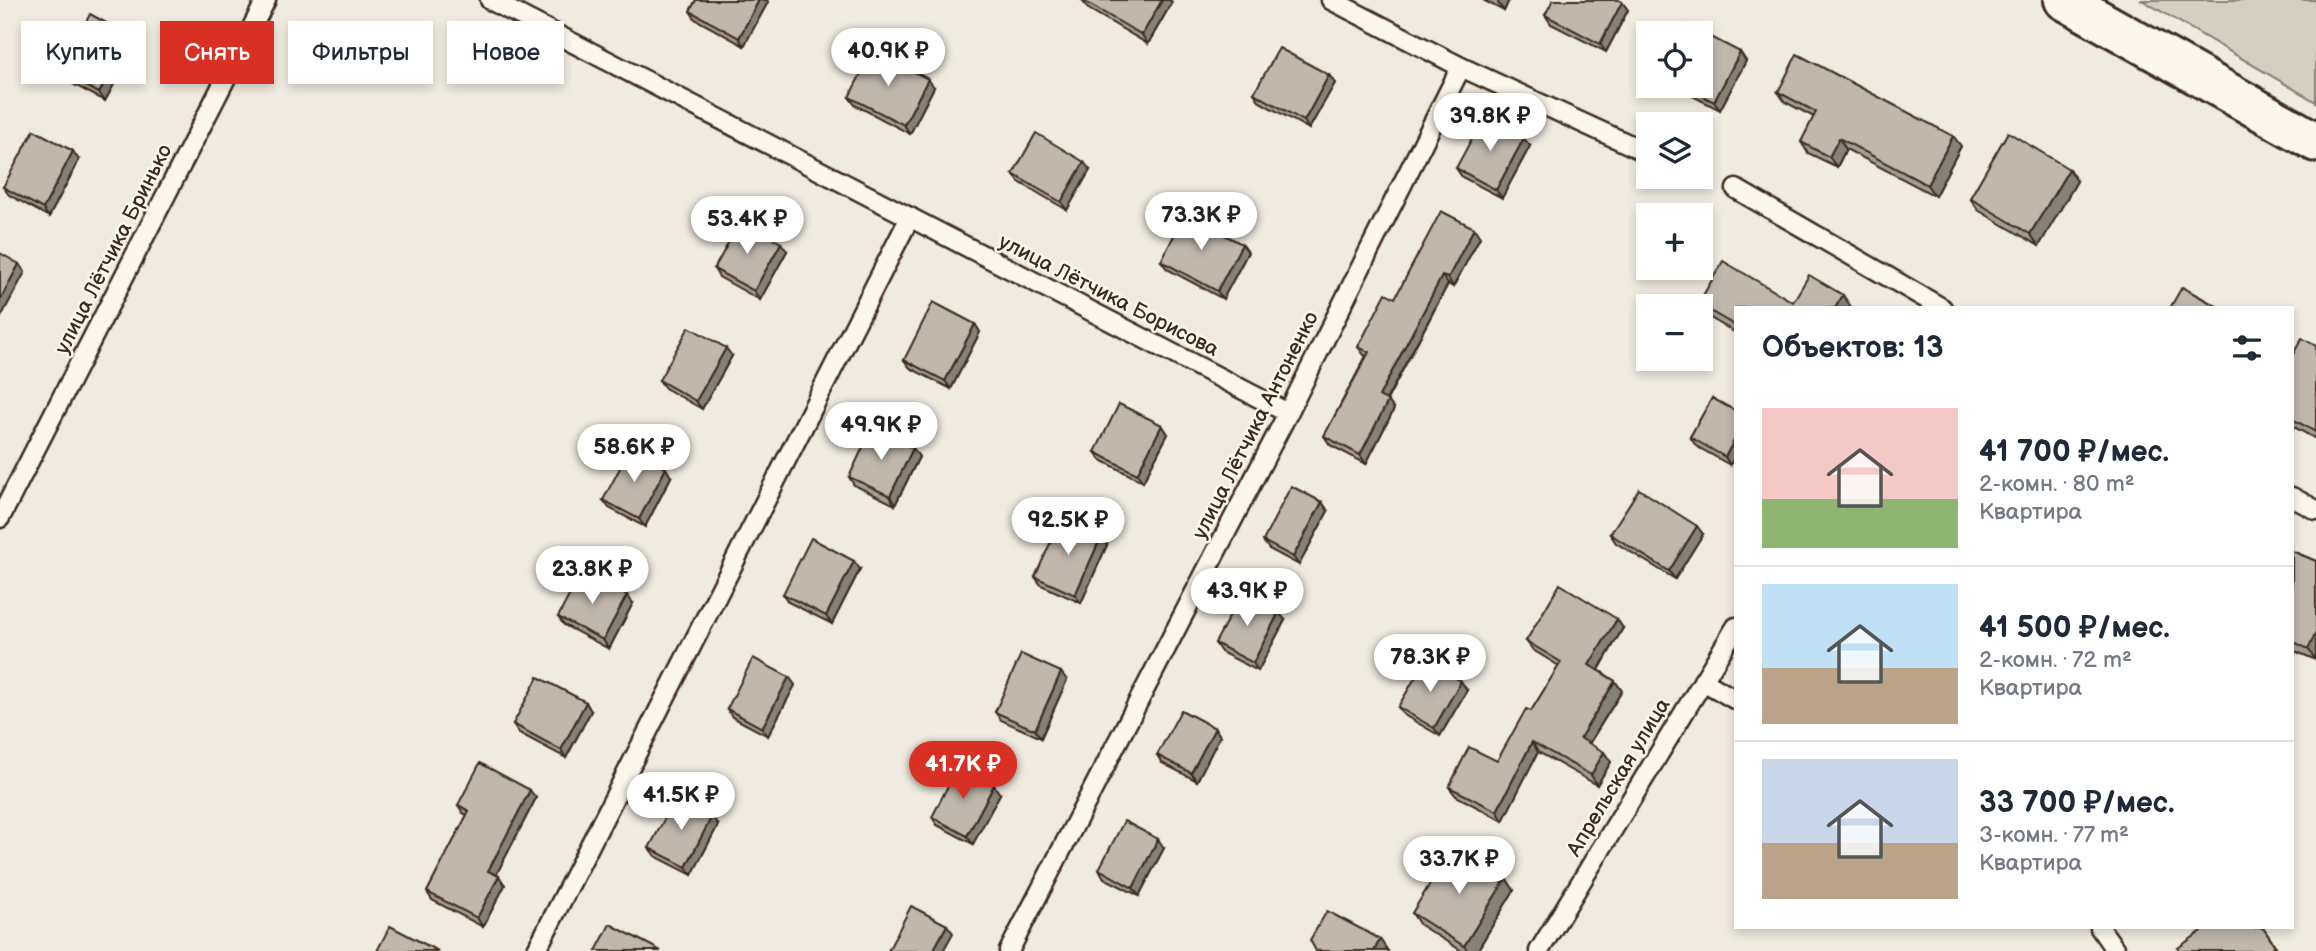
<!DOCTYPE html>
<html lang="ru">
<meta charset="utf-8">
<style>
body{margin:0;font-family:"Balsamiq Sans",sans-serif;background:#f6f6f7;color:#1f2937;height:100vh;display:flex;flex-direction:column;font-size:26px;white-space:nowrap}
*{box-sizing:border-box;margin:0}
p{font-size:23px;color:#747a83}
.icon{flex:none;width:38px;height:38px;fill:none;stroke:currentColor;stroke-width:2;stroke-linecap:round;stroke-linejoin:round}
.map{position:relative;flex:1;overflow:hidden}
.side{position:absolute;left:1734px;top:306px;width:560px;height:623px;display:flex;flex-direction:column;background:#fff;border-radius:0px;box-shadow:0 4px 10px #0003}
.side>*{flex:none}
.hud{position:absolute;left:21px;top:21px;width:665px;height:63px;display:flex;gap:14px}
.tools{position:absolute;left:1636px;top:21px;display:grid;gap:14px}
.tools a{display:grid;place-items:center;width:77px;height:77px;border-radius:0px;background:#fff;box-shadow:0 4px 10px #0003;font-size:35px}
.price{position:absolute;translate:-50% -60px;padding:0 16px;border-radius:24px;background:#fff;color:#222;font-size:23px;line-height:46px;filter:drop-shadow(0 2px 4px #0008)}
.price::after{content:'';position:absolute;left:50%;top:42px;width:21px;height:16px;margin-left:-10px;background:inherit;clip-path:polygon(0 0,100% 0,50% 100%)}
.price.active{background:#d93025;color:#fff}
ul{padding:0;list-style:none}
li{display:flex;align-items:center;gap:21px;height:175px;padding:0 28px}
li+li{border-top:2px solid #e0e1e3}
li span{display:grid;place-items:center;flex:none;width:196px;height:140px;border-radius:0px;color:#555}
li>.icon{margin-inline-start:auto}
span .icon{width:84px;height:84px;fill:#fffc;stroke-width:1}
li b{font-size:30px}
h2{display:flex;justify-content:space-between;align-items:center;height:84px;padding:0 28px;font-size:30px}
.pill{padding:0 24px;border-radius:0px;background:#fff;box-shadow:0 4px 10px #0003;font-size:24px;line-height:63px}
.pill.active{background:#d93025;color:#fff}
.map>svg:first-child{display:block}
.green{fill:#d5cec3;stroke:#887c70;stroke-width:2}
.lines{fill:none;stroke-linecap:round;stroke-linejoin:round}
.lane-casing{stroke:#3b2a1e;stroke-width:23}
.secondary-casing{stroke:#3b2a1e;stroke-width:44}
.lane{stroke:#fbf7ec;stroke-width:18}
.secondary{stroke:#fbf7ec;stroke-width:38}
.wall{fill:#a59e95;stroke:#3b2a1e;stroke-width:2}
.shaded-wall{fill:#868179;stroke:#3b2a1e;stroke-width:2}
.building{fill:#c0b8ad;stroke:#3b2a1e;stroke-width:2}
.labels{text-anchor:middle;stroke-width:5;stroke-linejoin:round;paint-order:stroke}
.street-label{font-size:21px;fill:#3b2a1e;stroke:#fbf7ec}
</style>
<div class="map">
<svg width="2316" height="951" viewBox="0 0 2316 951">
<rect width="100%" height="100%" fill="#f0ebe0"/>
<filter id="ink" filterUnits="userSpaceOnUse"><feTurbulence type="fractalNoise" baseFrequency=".0143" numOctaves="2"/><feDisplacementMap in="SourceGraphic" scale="14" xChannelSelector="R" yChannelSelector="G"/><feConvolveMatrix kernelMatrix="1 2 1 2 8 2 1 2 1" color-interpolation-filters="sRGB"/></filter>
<g filter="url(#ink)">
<polygon class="green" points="2142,0 2316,0 2316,102"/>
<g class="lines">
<defs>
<g id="lane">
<polyline points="490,0 1288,413"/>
<polyline points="1331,0 1461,67 1648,153"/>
<polyline points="1736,189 1942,308"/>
<polyline points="2292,497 2316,510"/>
<polyline points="0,518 266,0"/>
<polyline points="1703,681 1736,700"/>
<polyline points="2100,928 2116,951"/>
<polyline points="536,951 910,217"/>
<polyline points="1009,951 1288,413 1461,67"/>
<polyline points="1539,951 1736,627"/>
</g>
<polyline id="secondary" points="2064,0 2316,142"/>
</defs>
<use href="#lane" class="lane-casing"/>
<use href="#secondary" class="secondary-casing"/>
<use href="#lane" class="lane"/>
<use href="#secondary" class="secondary"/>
</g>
<g class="wall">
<polygon points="696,0 767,0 768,2 744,46 695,19 690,11"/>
<polygon points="1082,0 1172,2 1148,44 1087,8"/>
<polygon points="1483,0 1509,0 1504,11"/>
<polygon points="1622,2 1628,10 1606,52 1551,24 1545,15"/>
<polygon points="136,44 105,101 65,80 60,72"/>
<polygon points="1740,52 1746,61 1720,110 1673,86 1701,86"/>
<polygon points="1329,75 1335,83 1309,129 1260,102 1254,93"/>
<polygon points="934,87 910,134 855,105 849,97"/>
<polygon points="1778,92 1953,136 1961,146 1935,196 1846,149 1837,167 1808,153 1801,142 1814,117 1785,102"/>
<polygon points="1530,146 1502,198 1462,177 1456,168"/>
<polygon points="79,160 49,217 9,195 3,187"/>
<polygon points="1090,170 1067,210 1019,182 1013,174"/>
<polygon points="2077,181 2039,246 1978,210 1970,198"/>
<polygon points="1480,237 1453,287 1448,284 1387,400 1394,409 1366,464 1330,445 1324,436 1366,356 1364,355 1358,347 1395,298"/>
<polygon points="1242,244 1248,252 1223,299 1167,269 1161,261"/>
<polygon points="787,251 760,300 719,277 714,269"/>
<polygon points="1793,302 1851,307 1851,308 1736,308 1736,333 1707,316 1701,308 1701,306 1698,304"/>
<polygon points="975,324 980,332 951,389 910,368 904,360"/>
<polygon points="2316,346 2316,439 2292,426 2292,356"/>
<polygon points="732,356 702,409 665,388 659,380"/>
<polygon points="1712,398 1730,465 1696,446 1690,437"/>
<polygon points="1162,425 1168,434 1143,482 1101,460 1095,452"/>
<polygon points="913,448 919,457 895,505 854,485 849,477"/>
<polygon points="671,477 645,527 609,508 603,500"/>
<polygon points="1322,502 1328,511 1299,565 1269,549 1263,541"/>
<polygon points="1610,534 1703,534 1675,579 1616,543"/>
<polygon points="1107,545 1081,603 1041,585 1035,577"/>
<polygon points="2292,551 2316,561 2316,660 2292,650"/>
<polygon points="860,569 832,624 788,602 783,594"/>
<polygon points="633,603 609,649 564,625 558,617"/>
<polygon points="1285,620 1258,671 1221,652 1215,643"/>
<polygon points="1623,628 1599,670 1615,681 1622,691 1589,744 1611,762 1597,785 1538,752 1503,821 1456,796 1449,787 1497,761 1531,711 1559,666 1533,650 1526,641"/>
<polygon points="789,677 795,685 768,736 732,717 727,709"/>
<polygon points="1067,680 1041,738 1001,720 995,712"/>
<polygon points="1467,690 1440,736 1404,715 1398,707"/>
<polygon points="591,711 566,758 519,733 513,724"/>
<polygon points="1215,728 1220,736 1197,781 1162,763 1157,755"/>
<polygon points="1000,794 973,844 937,825 932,817"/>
<polygon points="536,798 496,875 505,885 483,927 432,900 427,892 467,815 463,813 458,805"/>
<polygon points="718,825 692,875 655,856 649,848"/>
<polygon points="1164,848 1139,896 1104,878 1099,869"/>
<polygon points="1458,859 1514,890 1477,951 1462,951 1420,925 1412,913"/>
<polygon points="2263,928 2279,951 2180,951"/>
</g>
<g class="shaded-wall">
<polygon points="759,0 767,0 768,2 744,46 739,38"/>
<polygon points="1162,0 1170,0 1172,2 1148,44 1142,35"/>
<polygon points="1499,0 1509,0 1504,11 1498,3"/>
<polygon points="1622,2 1628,10 1606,52 1600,44"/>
<polygon points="130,36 136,44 105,101 99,93"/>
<polygon points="1740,52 1746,61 1720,110 1714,102"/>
<polygon points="1329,75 1335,83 1309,129 1304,121"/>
<polygon points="928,79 934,87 910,134 904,125"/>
<polygon points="1953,136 1961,146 1935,196 1927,185"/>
<polygon points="1524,138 1530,146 1502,198 1496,190"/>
<polygon points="1839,138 1846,149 1837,167 1829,157"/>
<polygon points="73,151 79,160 49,217 43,209"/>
<polygon points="1084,162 1090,170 1067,210 1061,202"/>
<polygon points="2069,169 2077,181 2039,246 2030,234"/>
<polygon points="1474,228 1480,237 1453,287 1448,278"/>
<polygon points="781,243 787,251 760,300 754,291"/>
<polygon points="1242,244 1248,252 1223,299 1217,291"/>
<polygon points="19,264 25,272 0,319 0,300"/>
<polygon points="1442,276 1448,284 1384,404 1379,396"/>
<polygon points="1843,295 1851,307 1851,308 1835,308"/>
<polygon points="975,324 980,332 951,389 945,381"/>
<polygon points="726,348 732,356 702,409 696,401"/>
<polygon points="1388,401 1394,409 1366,464 1360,455"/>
<polygon points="1162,425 1168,434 1143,482 1137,474"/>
<polygon points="1736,437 1736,455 1730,465 1725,457"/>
<polygon points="913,448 919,457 895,505 890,496"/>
<polygon points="666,468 671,477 645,527 639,519"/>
<polygon points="1322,502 1328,511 1299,565 1293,557"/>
<polygon points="1697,526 1703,534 1675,579 1669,571"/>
<polygon points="1101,537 1107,545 1081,603 1075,595"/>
<polygon points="854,561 860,569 832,624 826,616"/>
<polygon points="627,595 633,603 609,649 603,640"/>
<polygon points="1279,612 1285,620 1258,671 1253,663"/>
<polygon points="1617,619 1623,628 1596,674 1589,665"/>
<polygon points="2316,632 2316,660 2308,649"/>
<polygon points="1061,672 1067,680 1041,738 1035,730"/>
<polygon points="789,677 795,685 768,736 762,728"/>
<polygon points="1461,681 1467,690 1440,736 1434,728"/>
<polygon points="1615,681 1622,691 1586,748 1580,738"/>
<polygon points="586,702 591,711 566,758 561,750"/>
<polygon points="1215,728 1220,736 1197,781 1191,773"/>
<polygon points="1532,742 1538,752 1503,821 1497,811"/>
<polygon points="1604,752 1611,762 1597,785 1591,775"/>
<polygon points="994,785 1000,794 973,844 967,836"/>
<polygon points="530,790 536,798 494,879 488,871"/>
<polygon points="712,816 718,825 692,875 686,867"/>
<polygon points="1158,839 1164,848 1139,896 1133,888"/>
<polygon points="499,876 505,885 483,927 477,918"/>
<polygon points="1506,878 1514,890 1477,951 1468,951 1464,946"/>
<polygon points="947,925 953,933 943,951 933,951"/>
<polygon points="1380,939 1388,951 1374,951"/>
</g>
<g class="building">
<polygon points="696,0 759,0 739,38 690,11"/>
<polygon points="1082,0 1162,0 1142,35"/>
<polygon points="1553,0 1619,0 1622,2 1600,44 1545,15"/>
<polygon points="90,14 130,36 99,93 60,72"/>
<polygon points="1688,25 1740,52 1714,102 1683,86 1701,86 1701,33 1683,33"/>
<polygon points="1279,48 1329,75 1304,121 1254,93"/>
<polygon points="873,50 928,79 904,125 849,97"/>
<polygon points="1797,54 1953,136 1927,185 1839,138 1829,157 1801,142 1816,112 1778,92"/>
<polygon points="1484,116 1524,138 1496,190 1456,168"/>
<polygon points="34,130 73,151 43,209 3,187"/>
<polygon points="2008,132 2069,169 2030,234 1970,198"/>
<polygon points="1036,133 1084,162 1061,202 1013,174"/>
<polygon points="1441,211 1474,228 1448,278 1442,276 1379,396 1388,401 1360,455 1324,436 1369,352 1358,347 1386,293 1395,298"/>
<polygon points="1185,214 1242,244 1217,291 1161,261"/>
<polygon points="741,220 781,243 754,291 714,269"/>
<polygon points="0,253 19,264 0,300"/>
<polygon points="1723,261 1793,302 1809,275 1843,295 1835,308 1736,308 1736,326 1698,304"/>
<polygon points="2182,287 2220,308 2170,308"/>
<polygon points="933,302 975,324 945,381 904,360"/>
<polygon points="689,327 726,348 696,401 659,380"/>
<polygon points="2302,338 2316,346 2316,432 2292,419 2292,356"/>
<polygon points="1712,398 1736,411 1736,437 1725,457 1690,437"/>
<polygon points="1119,404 1162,425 1137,474 1095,452"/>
<polygon points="872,428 913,448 890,496 849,477"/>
<polygon points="630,449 666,468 639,519 603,500"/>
<polygon points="1291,486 1322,502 1293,557 1263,541"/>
<polygon points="1639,489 1697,526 1669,571 1610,534"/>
<polygon points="1061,519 1101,537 1075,595 1035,577"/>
<polygon points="811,538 854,561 826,616 783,594"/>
<polygon points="2292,551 2316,561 2316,632 2308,649 2292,641"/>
<polygon points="582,571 627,595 603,640 558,617"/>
<polygon points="1560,584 1617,619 1589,665 1615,681 1580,738 1604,752 1591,775 1532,742 1497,811 1449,787 1469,747 1497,761 1526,709 1531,711 1561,662 1526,641"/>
<polygon points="1242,592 1279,612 1253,663 1215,643"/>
<polygon points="1021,654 1061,672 1035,730 995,712"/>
<polygon points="753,658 789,677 762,728 727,709"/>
<polygon points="1425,661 1461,681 1434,728 1398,707"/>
<polygon points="538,677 586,702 561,750 513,724"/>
<polygon points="1181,710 1215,728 1191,773 1157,755"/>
<polygon points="480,763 530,790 488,871 499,876 477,918 427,892 469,811 458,805"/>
<polygon points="958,766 994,785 967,836 932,817"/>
<polygon points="676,797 712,816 686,867 649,848"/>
<polygon points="1124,821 1158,839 1133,888 1099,869"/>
<polygon points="1463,851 1506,878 1464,946 1412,913 1449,853 1458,859"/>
<polygon points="911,906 947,925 933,951 888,951"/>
<polygon points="1327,911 1380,939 1374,951 1316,951 1310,940"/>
<polygon points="610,924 661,951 596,951"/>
<polygon points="390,926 438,951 377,951"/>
<polygon points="2206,928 2263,928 2275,946 2267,951 2180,951 2178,948"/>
</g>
</g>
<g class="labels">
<g class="street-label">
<text transform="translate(113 249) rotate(-63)" y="7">улица Лётчика Бринько</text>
<text transform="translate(1109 295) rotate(27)" y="7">улица Лётчика Борисова</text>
<text transform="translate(1255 425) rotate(-63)" y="7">улица Лётчика Антоненко</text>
<text transform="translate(1618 777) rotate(-59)" y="7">Апрельская улица</text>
</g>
</g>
</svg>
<div class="tools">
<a><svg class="icon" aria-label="locate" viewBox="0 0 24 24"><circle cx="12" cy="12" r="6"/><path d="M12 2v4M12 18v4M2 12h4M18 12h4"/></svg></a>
<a><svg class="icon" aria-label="layers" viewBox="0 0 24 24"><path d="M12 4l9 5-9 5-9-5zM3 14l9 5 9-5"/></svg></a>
<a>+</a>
<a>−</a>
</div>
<b class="price" style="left:888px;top:88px">40.9K ₽</b>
<b class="price" style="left:1490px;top:153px">39.8K ₽</b>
<b class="price" style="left:1201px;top:252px">73.3K ₽</b>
<b class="price" style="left:747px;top:256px">53.4K ₽</b>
<b class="price" style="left:881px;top:462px">49.9K ₽</b>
<b class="price" style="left:634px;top:484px">58.6K ₽</b>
<b class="price" style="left:1068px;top:557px">92.5K ₽</b>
<b class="price" style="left:592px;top:606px">23.8K ₽</b>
<b class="price" style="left:1247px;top:628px">43.9K ₽</b>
<b class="price" style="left:1430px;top:694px">78.3K ₽</b>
<b class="price active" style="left:963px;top:801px">41.7K ₽</b>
<b class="price" style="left:681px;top:832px">41.5K ₽</b>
<b class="price" style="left:1459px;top:896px">33.7K ₽</b>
<div class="hud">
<a class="pill">Купить</a>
<a class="pill active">Снять</a>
<a class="pill">Фильтры</a>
<a class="pill">Новое</a>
</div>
<section class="side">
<h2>Объектов: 13<svg class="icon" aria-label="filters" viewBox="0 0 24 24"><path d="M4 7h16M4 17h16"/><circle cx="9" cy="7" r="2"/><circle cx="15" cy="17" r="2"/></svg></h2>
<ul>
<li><span style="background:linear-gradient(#f6c9c9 65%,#8fb573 0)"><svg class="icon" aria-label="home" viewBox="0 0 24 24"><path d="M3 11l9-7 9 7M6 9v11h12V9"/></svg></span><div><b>41 700 ₽/мес.</b><p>2-комн. · 80 m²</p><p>Квартира</p></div></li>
<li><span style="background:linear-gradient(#bfe0f5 60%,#b9a48a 0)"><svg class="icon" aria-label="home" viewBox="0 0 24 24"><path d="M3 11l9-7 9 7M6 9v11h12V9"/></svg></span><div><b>41 500 ₽/мес.</b><p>2-комн. · 72 m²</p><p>Квартира</p></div></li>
<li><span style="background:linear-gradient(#c9d6e8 60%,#b9a48a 0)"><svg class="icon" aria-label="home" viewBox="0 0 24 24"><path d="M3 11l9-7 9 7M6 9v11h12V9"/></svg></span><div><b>33 700 ₽/мес.</b><p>3-комн. · 77 m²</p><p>Квартира</p></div></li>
</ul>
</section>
</div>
